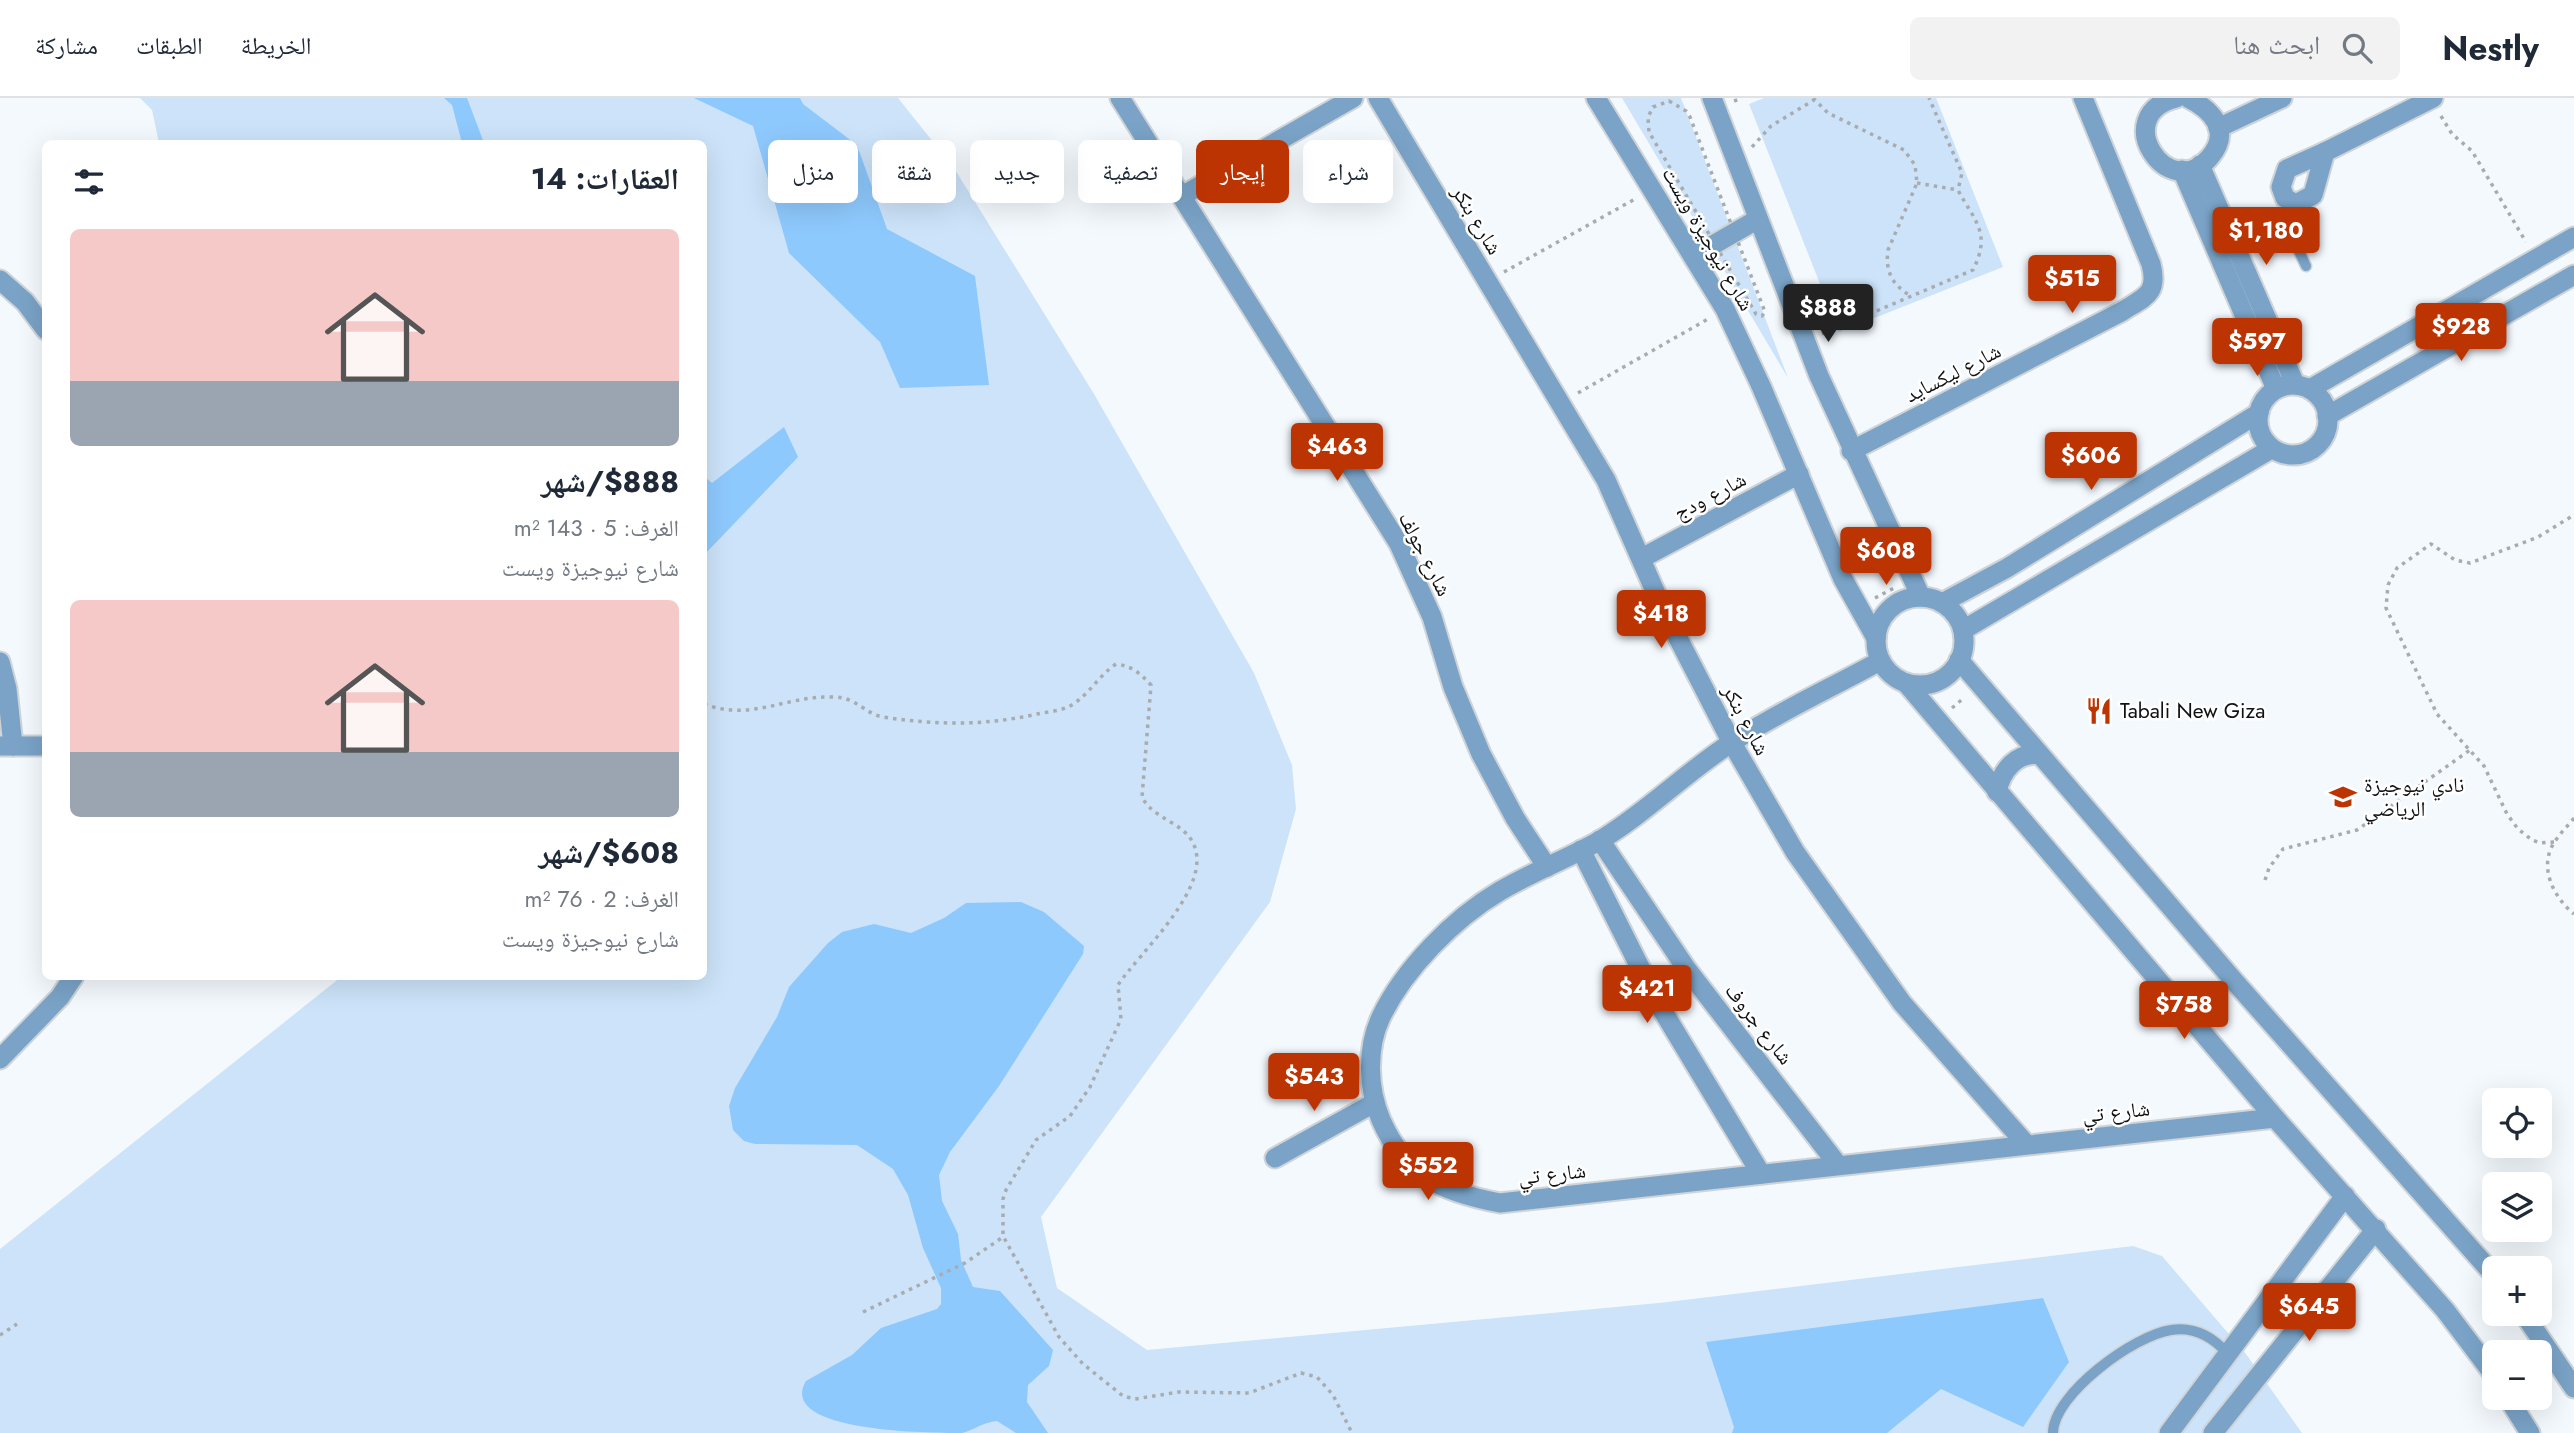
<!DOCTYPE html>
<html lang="ar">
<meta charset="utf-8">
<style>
body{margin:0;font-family:Jost,"Noto Naskh Arabic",sans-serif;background:#f2f2f3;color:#1f2937;direction:rtl;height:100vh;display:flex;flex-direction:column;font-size:26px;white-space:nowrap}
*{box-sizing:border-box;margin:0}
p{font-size:23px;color:#747a83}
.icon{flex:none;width:38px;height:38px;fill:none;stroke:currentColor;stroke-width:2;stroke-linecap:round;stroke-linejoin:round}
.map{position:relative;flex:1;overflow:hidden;direction:ltr}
.details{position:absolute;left:42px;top:42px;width:665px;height:840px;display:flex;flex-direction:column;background:#fff;border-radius:10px;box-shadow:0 7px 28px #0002;direction:rtl}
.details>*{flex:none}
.top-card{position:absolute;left:728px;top:42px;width:665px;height:63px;direction:rtl;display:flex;gap:14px}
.tools{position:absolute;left:2482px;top:990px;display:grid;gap:14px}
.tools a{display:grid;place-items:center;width:70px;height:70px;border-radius:10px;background:#fff;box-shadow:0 7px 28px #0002;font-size:35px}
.price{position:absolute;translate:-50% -60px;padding:0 16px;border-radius:7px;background:#bd3403;color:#fff;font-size:23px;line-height:46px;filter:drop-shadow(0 2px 4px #0008)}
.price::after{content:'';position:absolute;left:50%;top:42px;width:21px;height:16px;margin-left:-10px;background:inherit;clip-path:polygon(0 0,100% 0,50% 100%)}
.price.on{background:#222;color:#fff}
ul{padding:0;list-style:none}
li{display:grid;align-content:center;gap:14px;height:371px;padding:0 28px}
li span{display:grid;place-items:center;height:217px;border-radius:10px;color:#555}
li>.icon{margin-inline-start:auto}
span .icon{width:126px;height:126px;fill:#fffc;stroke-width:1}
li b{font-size:30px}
h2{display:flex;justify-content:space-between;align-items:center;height:84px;padding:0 28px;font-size:30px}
.tag{padding:0 24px;border-radius:10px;background:#fff;box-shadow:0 7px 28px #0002;font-size:24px;line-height:63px}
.tag.on{background:#bd3403;color:#fff}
header{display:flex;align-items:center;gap:42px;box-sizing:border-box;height:98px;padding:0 35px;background:#fff;border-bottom:2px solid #e0e1e3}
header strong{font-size:33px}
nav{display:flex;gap:38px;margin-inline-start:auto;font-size:24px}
.search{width:490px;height:63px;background:#f2f2f3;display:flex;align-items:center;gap:18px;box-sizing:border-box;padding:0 24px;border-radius:10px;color:#747a83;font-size:26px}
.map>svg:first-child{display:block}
.green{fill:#cce3f9}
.water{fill:#8ec9fd}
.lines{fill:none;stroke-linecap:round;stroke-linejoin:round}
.service-casing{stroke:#cfd4d8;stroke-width:13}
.minor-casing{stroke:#cfd4d8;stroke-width:23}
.path{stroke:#a8acb0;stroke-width:3.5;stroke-dasharray:3.5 5;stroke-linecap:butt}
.service{stroke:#7aa3c7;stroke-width:10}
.minor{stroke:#7aa3c7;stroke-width:19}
.labels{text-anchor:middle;stroke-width:5;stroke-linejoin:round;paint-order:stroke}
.street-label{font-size:21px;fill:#0f1113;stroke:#fff}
.poi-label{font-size:21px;fill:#0f1113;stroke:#fff;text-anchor:start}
</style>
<header>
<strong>Nestly</strong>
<div class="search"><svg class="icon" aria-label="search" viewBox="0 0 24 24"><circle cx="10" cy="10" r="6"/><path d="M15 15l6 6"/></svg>ابحث هنا</div>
<nav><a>الخريطة</a><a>الطبقات</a><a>مشاركة</a></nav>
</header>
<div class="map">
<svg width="2574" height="1335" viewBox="0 0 2574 1335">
<rect width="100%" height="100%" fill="#f4f9fe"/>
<g class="green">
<polygon points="140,0 898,0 954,70 1094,296 1254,575 1292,667 1296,711 1270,804 1041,1119 1057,1190 1147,1252 1659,1205 2133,1148 2162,1158 2246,1256 2302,1335 0,1335 0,1151 341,879 704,878 704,46 159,45 152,12"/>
<polygon points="1622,0 1681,0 1788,280"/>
<polygon points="1764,0 1936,0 2003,169 1839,234 1749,6"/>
</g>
<g class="water">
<polygon points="444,0 467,0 484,45 462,45 452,7"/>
<polygon points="694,0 800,0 803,6 857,47 887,131 975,178 989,287 900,290 880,244 789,155 753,28"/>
<polygon points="784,329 798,359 704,457 704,378 712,385"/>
<path d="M 1021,804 L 1044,814 L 1084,848 L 1083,856 L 999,988 L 950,1054 L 939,1077 L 942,1103 L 958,1136 L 961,1162 L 973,1189 L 1000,1193 L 1053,1252 L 1049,1268 L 1028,1287 L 1027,1304 L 1048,1335 L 1016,1335 L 997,1323 C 983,1324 974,1332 962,1335 C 935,1335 775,1335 806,1283 L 852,1257 L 881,1230 L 937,1211 L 941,1206 L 941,1190 L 923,1150 L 908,1097 L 893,1071 L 857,1047 L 755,1046 L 744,1043 L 733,1032 L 729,1008 L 735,990 L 777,919 L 789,889 L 828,845 L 842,834 L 874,826 L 911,835 L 944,820 L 966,805 Z"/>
<polygon points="2043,1200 2069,1264 2023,1329 1941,1291 1887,1335 1732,1335 1734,1329 1706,1244"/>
</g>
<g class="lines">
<defs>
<g id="service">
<polyline points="2290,104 2292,138 2306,168"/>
<path d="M 2053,1335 C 2053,1296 2135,1237 2171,1232 C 2195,1228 2213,1239 2228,1256"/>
</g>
<g id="minor">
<polyline points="1120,0 1399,446 1432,519 1453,589 1481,656 1515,720 1547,769"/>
<polyline points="1378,0 1606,382 1662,509 1732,645 1795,754 1902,905 2026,1046"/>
<polyline points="1596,0 1725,211 1761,288 1843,481 1876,540"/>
<polyline points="1712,0 1819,278 1921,499"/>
<path d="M 2176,0 C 2108,17 2169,108 2210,59 C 2232,33 2212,12 2188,0"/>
<polyline points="2218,30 2282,0"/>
<polygon points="2325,54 2313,97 2296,106 2285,100 2281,89 2287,71"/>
<polyline points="2325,54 2433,0"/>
<polyline points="2200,67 2295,286"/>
<polyline points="2182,72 2276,291"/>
<polyline points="1182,98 1353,0"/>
<polyline points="1694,158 1758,121"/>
<polyline points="0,182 25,204 46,232"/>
<circle cx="2293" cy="322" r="35"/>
<polyline points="2310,291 2574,139"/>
<polyline points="2327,318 2574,177"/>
<path d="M 1851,353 L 2121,214 C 2144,199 2159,197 2151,166 L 2083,0"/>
<polyline points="1642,460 1799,376"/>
<circle cx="1920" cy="543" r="44"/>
<polyline points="1942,505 2007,470 2259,315"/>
<polyline points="1963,532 2271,351"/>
<polyline points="1959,562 2235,884 2494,1177"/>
<path d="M 1880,563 C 1831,590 1778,614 1731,645 C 1686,674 1646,715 1599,743 C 1567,761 1532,774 1500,793 C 1454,820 1404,871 1381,919 C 1366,951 1368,991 1381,1022 C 1406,1079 1442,1094 1500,1105 L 2275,1020"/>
<polyline points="0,564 7,591 13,648"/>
<polyline points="1907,586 2275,1020 2445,1212 2494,1277"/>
<polyline points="1,648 46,648"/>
<path d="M 1997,694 C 2001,673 2017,653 2040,657"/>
<polyline points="1600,742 1686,870 1838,1067"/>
<polyline points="1581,752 1658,905 1761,1076"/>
<polyline points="0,961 60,899 74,878"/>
<polyline points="1275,1060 1374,1005"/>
<polyline points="2524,1216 2574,1290"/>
<polyline points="2508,1300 2530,1335"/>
<polyline points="2169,1335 2345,1098"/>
<polyline points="2213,1335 2376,1131"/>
</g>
</defs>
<use href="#service" class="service-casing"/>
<use href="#minor" class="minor-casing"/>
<g class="path">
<path d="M 1813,0 L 1828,15 L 1904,52 L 1915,67 L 1917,85 L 1888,152 C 1885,173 1892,187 1911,198"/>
<polygon points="1669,3 1686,13 1690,19 1765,214 1762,218 1756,216 1649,34 1648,19 1653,9"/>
<polyline points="1734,3 1742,0"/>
<polyline points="2441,18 2452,36 2472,53 2526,144"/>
<polyline points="1752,49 1771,28 1814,2"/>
<polyline points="1917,85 1958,92"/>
<polyline points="1504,174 1635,101"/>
<path d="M 1822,236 L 1973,172 C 1992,134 1974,123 1958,92 L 1962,75 L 1929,0"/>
<polyline points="1578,295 1708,221"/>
<polyline points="1875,500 1896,489"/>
<path d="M 704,606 C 752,624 786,597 834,599 C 856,599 865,616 883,619 C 935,627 985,628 1037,616 C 1047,614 1059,613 1068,609 C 1088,599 1098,578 1116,566 C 1132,568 1140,575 1151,587 L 1142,699 C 1153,721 1183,724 1193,745 C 1215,788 1139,855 1118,887 L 1121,921 L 1090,989 L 1070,1018 L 1036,1042 L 1006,1092 L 1003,1101 L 1003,1138 L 1059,1239 L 1083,1266 L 1123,1298 L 1135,1301 L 1179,1294 L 1249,1295 L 1301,1275 L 1317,1279 L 1333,1297 L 1352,1335"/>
<polyline points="1952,610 1965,599"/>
<path d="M 2574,720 C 2568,728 2561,734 2556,742 C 2537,767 2553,799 2574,816"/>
<polyline points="2554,744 2540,745 2532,742 2518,731 2507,716 2484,668 2437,616 2386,510 2388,487 2397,470 2431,446 2455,462 2470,465 2538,439 2574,417"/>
<polyline points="2265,782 2269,770 2283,751 2357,732 2470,652"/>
<polyline points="2207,908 2220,897"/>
<polyline points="863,1214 965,1165 1003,1139"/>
<polyline points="0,1237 17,1226"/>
</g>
<use href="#service" class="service"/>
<use href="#minor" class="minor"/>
</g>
<defs>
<symbol id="restaurant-bare" viewBox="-9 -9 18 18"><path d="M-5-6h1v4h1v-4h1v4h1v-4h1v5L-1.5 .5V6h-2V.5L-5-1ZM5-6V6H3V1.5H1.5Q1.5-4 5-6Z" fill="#bd3403" stroke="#fff" stroke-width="2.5" paint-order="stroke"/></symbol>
<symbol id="school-bare" viewBox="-9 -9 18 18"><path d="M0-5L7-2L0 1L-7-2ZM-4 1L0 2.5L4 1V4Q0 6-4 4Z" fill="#bd3403" stroke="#fff" stroke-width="2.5" paint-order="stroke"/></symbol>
</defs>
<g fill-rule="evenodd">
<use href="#restaurant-bare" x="2080" y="594" width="38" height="38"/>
<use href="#school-bare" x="2324" y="680" width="38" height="38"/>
</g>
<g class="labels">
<g class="street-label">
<text transform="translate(1477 122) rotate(59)" y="7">شارع بنكر</text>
<text transform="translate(1708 141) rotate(60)" y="7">شارع نيوجيزة ويست</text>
<text transform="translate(1953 275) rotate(-27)" y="7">شارع ليكسايد</text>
<text transform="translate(1710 398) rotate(-28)" y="7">شارع ودج</text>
<text transform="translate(1425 456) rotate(63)" y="7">شارع جولف</text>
<text transform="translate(1746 622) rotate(62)" y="7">شارع بنكر</text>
<text transform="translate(1759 926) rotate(52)" y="7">شارع جروف</text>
<text transform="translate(2116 1014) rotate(-6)" y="7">شارع تي</text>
<text transform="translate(1552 1076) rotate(-6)" y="7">شارع تي</text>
</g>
<g class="poi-label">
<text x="2120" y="620">Tabali New Giza</text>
<text x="2364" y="694">نادي نيوجيزة<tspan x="2364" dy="24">الرياضي</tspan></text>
</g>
</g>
</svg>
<div class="tools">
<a><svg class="icon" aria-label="locate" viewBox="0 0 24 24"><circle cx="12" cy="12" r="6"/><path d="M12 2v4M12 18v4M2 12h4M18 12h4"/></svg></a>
<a><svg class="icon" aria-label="layers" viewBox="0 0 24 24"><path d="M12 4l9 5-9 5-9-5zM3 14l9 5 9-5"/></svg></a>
<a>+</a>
<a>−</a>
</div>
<b class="price" style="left:2266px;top:169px">$1,180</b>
<b class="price" style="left:2072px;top:217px">$515</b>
<b class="price on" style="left:1828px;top:246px">$888</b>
<b class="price" style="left:2461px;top:265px">$928</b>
<b class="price" style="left:2257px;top:280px">$597</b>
<b class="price" style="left:1337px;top:385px">$463</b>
<b class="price" style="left:2091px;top:394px">$606</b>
<b class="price" style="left:1886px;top:489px">$608</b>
<b class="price" style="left:1661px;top:552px">$418</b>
<b class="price" style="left:1647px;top:927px">$421</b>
<b class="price" style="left:2184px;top:943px">$758</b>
<b class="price" style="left:1314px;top:1015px">$543</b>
<b class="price" style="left:1428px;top:1104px">$552</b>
<b class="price" style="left:2309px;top:1245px">$645</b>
<div class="top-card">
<a class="tag">شراء</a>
<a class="tag on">إيجار</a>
<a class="tag">تصفية</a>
<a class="tag">جديد</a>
<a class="tag">شقة</a>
<a class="tag">منزل</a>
</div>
<section class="details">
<h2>العقارات: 14<svg class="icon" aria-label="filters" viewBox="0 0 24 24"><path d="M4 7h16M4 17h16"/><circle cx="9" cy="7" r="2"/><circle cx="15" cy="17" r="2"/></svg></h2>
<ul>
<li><span style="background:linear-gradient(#f6c9c9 70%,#9aa5b1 0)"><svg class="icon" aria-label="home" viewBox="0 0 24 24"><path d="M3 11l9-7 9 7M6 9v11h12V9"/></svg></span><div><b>$888/شهر</b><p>الغرف: 5 · 143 m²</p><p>شارع نيوجيزة ويست</p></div></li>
<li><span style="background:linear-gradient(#f6c9c9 70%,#9aa5b1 0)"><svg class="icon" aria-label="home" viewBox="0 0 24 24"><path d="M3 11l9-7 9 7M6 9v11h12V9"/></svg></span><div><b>$608/شهر</b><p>الغرف: 2 · 76 m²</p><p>شارع نيوجيزة ويست</p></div></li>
</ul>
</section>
</div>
